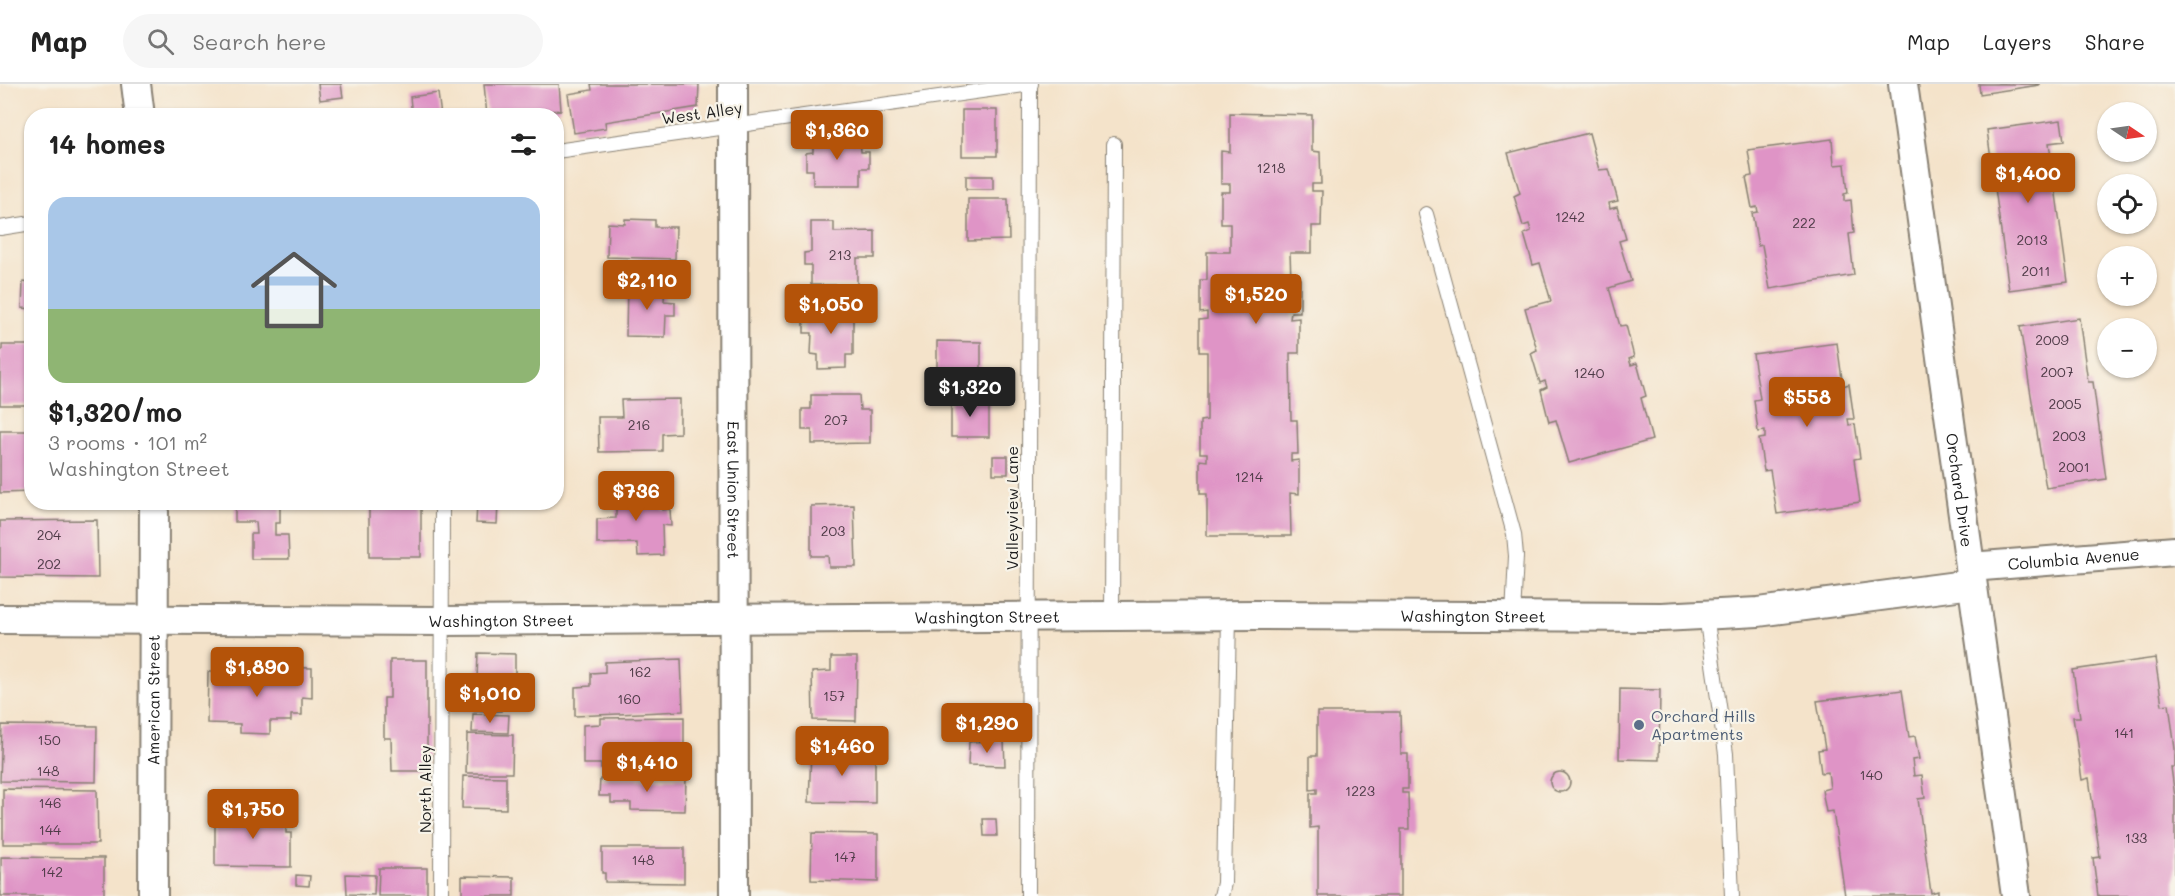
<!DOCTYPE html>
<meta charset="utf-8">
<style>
body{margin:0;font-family:Mali,sans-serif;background:#f6f6f6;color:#222;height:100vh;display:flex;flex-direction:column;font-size:22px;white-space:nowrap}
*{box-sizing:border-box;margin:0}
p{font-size:20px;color:#767676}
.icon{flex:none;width:33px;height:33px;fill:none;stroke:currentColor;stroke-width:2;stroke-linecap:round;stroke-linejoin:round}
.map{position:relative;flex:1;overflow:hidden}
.details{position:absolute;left:24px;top:24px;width:540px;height:402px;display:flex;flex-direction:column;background:#fff;border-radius:24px;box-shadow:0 2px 4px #0004}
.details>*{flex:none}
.needle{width:39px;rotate:103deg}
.buttons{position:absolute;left:2097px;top:18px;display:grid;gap:12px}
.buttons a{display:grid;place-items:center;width:60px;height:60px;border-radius:50%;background:#fff;box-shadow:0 2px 4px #0004;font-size:30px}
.price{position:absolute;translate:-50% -51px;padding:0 14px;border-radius:6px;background:#b45309;color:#fff;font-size:20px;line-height:39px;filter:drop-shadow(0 2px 3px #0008)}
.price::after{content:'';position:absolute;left:50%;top:36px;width:18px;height:14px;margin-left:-9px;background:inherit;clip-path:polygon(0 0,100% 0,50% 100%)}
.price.selected{background:#222;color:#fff}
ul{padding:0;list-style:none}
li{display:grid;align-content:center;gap:12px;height:318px;padding:0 24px}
li span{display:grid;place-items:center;height:186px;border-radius:18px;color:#555}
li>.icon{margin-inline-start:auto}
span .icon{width:108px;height:108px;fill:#fffc;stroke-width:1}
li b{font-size:26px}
h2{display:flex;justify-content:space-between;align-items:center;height:72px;padding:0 24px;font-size:26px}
header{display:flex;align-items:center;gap:36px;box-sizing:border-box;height:84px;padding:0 30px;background:#fff;border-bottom:2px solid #e0e0e0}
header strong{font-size:28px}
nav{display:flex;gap:33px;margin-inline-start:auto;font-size:21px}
.search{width:420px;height:54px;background:#f6f6f6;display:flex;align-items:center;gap:15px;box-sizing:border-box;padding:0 21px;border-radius:33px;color:#767676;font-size:22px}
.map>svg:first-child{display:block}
.building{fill:#df94c6}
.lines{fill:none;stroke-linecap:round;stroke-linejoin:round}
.service-casing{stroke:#888073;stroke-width:16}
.minor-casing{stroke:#888073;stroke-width:32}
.service{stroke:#fff;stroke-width:14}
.minor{stroke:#fff;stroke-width:28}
.service-dot{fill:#5c6f8a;stroke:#f7f3e8;stroke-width:2}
.labels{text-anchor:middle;stroke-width:4.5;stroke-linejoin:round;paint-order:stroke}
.number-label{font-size:14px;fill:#4d3a46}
.street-label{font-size:16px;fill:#1c1c1c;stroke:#f7f3e8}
.service-label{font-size:16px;fill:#4e5e75;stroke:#f7f3e8;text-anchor:start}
</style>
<header>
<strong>Map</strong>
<div class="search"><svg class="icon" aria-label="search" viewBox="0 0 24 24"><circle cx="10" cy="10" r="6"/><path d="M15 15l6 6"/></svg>Search here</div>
<nav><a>Map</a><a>Layers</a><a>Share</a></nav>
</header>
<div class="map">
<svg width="2175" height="812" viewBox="0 0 2175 812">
<rect width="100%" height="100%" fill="#f7f3e8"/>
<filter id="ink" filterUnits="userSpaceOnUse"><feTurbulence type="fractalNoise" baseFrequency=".0167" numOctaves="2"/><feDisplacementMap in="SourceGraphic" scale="12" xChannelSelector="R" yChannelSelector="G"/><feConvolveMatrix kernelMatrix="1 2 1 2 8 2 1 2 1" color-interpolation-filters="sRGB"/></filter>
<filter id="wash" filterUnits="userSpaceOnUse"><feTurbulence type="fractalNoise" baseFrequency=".008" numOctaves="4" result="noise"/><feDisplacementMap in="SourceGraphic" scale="24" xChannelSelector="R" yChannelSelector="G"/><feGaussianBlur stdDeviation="1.35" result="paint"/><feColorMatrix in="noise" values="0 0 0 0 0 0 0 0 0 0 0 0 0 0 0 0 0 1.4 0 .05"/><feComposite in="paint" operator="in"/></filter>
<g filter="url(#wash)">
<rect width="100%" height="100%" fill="#f4e3ca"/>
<g id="blocks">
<g class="building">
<polygon points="318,0 341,0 343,13 320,16"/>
<polygon points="484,0 559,0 561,26 487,32"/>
<polygon points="591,0 699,0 698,23 605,38 606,44 574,49 568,10 592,6"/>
<polygon points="1979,0 2039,0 2039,1 1980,10"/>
<polygon points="438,9 441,32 412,32 410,13"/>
<rect x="962" y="26" width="35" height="46"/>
<polygon points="1230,29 1312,31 1312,67 1320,68 1321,100 1312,100 1312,107 1322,107 1321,142 1312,142 1312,169 1290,169 1291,195 1300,195 1300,228 1291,228 1290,235 1299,234 1299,269 1290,269 1291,336 1297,336 1298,370 1291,370 1291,377 1299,376 1299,410 1290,409 1291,452 1207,452 1207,410 1200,410 1200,376 1207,377 1207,369 1200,369 1200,337 1207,336 1207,268 1199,268 1199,236 1207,235 1207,228 1200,229 1200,196 1207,196 1207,168 1230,168 1230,140 1221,140 1221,108 1230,108 1230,100 1221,100 1221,67 1230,68"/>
<polygon points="2061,36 2064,57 2049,59 2068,198 2009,206 1987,46"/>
<polygon points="1589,49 1599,86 1609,85 1618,117 1609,119 1610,125 1617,123 1626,155 1619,157 1631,197 1609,204 1620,242 1626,241 1634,273 1629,275 1631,281 1637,279 1646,312 1641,314 1652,356 1569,379 1556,336 1549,338 1541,306 1547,303 1545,297 1540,299 1531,269 1537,266 1525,224 1551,217 1540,179 1533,181 1524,150 1531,147 1529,140 1523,142 1514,112 1520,109 1508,69"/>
<polygon points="813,54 860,54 861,68 869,68 869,84 861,84 861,101 813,101 813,86 806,86 806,69 813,68"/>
<polygon points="1832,55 1834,81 1845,80 1848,109 1844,110 1844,117 1851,116 1854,149 1849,150 1854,191 1770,205 1762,161 1758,162 1752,129 1758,128 1757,123 1752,124 1746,93 1752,92 1748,66"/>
<rect x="966" y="92" width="27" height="13"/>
<polygon points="968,115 1008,115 1009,156 968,157"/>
<polygon points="625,135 655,136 655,143 676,143 675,175 607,173 608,139 625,140"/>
<polygon points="811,138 834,138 834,148 875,147 875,174 857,174 857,201 811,201 811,181 804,181 804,169 811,168"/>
<polygon points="23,198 32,199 32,225 22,224"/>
<polygon points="627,200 665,201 664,217 675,218 675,231 666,231 665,253 626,252"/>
<polygon points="812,222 853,222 853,271 846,271 846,284 818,285 818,271 811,270 812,249 804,249 804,234 813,234"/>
<polygon points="2079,234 2088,298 2093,298 2106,395 2046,404 2020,243"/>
<polygon points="937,257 981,258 981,298 937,298"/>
<polygon points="1837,259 1843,302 1849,300 1854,335 1848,335 1849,341 1855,340 1860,374 1854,375 1860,418 1777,430 1770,386 1764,387 1759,355 1765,354 1765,347 1758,348 1754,316 1760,315 1753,270"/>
<polygon points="2,261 32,261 32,321 0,321 0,266 2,266"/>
<polygon points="811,311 859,311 860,326 870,326 870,359 812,360 812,346 802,346 802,325 811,325"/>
<rect x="951" y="314" width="38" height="39"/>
<polygon points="680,315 680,349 662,350 662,367 599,368 598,333 622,333 621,316"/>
<polygon points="0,347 32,347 32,408 0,409"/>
<rect x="993" y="372" width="15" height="18"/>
<polygon points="661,406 662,426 670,425 671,442 662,441 663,471 638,472 637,459 597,460 597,435 616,434 616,407"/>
<polygon points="235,418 280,418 280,439 275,439 275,451 288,451 289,475 251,475 251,450 257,450 256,438 235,438"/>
<rect x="369" y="418" width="52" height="55"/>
<polygon points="477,419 498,420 497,440 476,439"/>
<polygon points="854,421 856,483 829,483 828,472 811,472 811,422"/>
<polygon points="97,436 98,494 0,493 0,437"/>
<polygon points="478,569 515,570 515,596 477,595"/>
<polygon points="831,573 857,573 856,637 813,636 812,588 831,587"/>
<polygon points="2155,574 2162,621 2169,620 2175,665 2175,683 2171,683 2175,713 2175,812 2098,812 2093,774 2100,773 2089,694 2082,696 2073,633 2080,633 2073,586"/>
<polygon points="681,575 683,627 575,632 575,603 591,602 591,589 605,588 605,578"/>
<polygon points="390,576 427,576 427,687 392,687 391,654 384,654 384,614 390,614"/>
<polygon points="270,583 312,584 312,614 302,613 302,631 291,631 291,637 270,637 270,650 240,649 240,640 207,639 208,588 255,588 254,594 270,594"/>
<polygon points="460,598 501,598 501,627 460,626"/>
<polygon points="1620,605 1660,606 1659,676 1619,675"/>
<polygon points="1902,606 1909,653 1915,652 1919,675 1912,676 1914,692 1922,691 1925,714 1918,715 1931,809 1938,807 1938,812 1845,812 1833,727 1826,728 1822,706 1830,704 1828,688 1821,689 1818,666 1825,665 1817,617"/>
<polygon points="1317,628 1400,628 1401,670 1408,670 1408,705 1402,705 1402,709 1408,709 1409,745 1401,745 1401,812 1318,812 1318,743 1310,744 1310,709 1317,709 1317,705 1310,706 1310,672 1317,672"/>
<polygon points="473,630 509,631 508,649 472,648"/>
<polygon points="684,633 684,683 601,684 601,680 583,680 583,641 601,640 601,634"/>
<polygon points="2,641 97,642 96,698 0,697"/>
<polygon points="467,650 513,651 512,689 466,689"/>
<polygon points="1004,657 1005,682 968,681 969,658"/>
<polygon points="811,667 875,669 875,719 809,718"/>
<circle cx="1560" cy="698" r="10"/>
<polygon points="463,692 506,693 506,725 462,724"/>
<polygon points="600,695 686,695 685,727 631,726 631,719 611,719 611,712 599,712"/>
<polygon points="3,705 97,706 98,760 3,760"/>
<polygon points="229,728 286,729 286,749 291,749 291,783 215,782 215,735 229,735"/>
<polygon points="983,735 996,735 997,752 984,752"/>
<polygon points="812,749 878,750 878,798 811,796"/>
<polygon points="602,764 684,764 684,799 605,798 605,789 602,789"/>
<polygon points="1,773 104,774 104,812 1,812"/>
<polygon points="379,784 427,784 427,812 378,812"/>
<polygon points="346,790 375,791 374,811 347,810"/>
<polygon points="296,791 310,792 309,802 296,801"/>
<polygon points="462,792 514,793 514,812 462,812"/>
</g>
</g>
</g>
<g filter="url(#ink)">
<use href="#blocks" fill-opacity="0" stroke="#888073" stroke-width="1.5"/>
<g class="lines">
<defs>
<g id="service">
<polyline points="556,67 1031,0"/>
<polyline points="1426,130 1514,450 1516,472 1513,532"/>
<polyline points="0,144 32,139"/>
<polyline points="1706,531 1726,670 1732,812"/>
<polyline points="1112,532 1114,60"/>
<polyline points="441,812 442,418"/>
<polyline points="1028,812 1030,0"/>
<polyline points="1221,812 1224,799 1229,531"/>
</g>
<g id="minor">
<polyline points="136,0 140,32"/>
<path id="s1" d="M 733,0 L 734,812"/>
<path id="s2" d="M 1903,0 L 2016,812"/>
<path id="s3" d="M 1970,483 L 2175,467"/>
<path id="s4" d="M 0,535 L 442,537 L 1256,531 L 1662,533 L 1758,528 L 1972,500"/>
<path id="s5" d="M 153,812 L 154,418"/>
</g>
</defs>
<use href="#service" class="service-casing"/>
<use href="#minor" class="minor-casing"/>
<use href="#service" class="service"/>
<use href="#minor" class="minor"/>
</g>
</g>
<circle class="service-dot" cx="1639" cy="641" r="6"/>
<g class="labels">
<g class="number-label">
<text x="1271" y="89">1218</text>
<text x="1570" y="138">1242</text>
<text x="1804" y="144">222</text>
<text x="2032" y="161">2013</text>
<text x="840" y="176">213</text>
<text x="2036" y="192">2011</text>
<text x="2052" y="261">2009</text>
<text x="2057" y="293">2007</text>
<text x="1589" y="294">1240</text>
<text x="2065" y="325">2005</text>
<text x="836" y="341">207</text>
<text x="639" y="346">216</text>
<text x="2069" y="357">2003</text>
<text x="2074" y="388">2001</text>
<text x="1249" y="398">1214</text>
<text x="833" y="452">203</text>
<text x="49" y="456">204</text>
<text x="49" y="485">202</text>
<text x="640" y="593">162</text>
<text x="834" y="617">157</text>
<text x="629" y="620">160</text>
<text x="2124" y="654">141</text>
<text x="49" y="661">150</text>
<text x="48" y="692">148</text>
<text x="1871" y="696">140</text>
<text x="1360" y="712">1223</text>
<text x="50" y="724">146</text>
<text x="50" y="751">144</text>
<text x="2136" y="759">133</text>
<text x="845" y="778">147</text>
<text x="643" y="781">148</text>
<text x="52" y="793">142</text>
</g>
<g class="street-label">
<text transform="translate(702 29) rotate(-8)" y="6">West Alley</text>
<text dy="6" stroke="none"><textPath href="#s1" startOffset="406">East Union Street</textPath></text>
<text dy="6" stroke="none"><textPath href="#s2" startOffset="410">Orchard Drive</textPath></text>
<text transform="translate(1012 424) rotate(-90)" y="6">Valleyview Lane</text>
<text dy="6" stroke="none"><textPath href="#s3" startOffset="104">Columbia Avenue</textPath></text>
<text dy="6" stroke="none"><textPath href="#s4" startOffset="987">Washington Street</textPath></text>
<text dy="6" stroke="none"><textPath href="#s4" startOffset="1473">Washington Street</textPath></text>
<text dy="6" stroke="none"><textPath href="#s4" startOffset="501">Washington Street</textPath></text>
<text dy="6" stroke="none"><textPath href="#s5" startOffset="196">American Street</textPath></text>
<text transform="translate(425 705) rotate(-90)" y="6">North Alley</text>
</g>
<g class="service-label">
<text x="1651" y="638">Orchard Hills<tspan x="1651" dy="18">Apartments</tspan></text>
</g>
</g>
</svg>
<div class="buttons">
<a><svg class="needle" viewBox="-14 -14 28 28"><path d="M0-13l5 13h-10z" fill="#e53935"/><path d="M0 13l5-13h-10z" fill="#767676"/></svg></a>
<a><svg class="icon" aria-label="locate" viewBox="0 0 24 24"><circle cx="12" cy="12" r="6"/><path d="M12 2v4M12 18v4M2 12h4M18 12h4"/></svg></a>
<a>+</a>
<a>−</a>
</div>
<b class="price" style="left:837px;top:77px">$1,360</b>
<b class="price" style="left:2028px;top:120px">$1,400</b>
<b class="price" style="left:647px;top:227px">$2,110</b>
<b class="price" style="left:1256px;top:241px">$1,520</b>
<b class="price" style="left:831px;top:251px">$1,050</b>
<b class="price selected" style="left:970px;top:334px">$1,320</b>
<b class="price" style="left:1807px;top:344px">$558</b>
<b class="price" style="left:636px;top:438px">$736</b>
<b class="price" style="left:257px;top:614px">$1,890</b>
<b class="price" style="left:490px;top:640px">$1,010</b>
<b class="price" style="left:987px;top:670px">$1,290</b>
<b class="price" style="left:842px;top:693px">$1,460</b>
<b class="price" style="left:647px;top:709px">$1,410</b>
<b class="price" style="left:253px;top:756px">$1,750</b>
<section class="details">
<h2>14 homes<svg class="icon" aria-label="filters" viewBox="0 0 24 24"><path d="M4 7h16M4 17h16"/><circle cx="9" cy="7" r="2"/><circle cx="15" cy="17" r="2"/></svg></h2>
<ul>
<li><span style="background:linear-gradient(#a9c7e8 60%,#8fb573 0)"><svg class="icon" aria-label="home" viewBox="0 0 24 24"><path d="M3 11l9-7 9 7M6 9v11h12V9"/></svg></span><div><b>$1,320/mo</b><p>3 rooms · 101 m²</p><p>Washington Street</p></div></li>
</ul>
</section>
</div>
